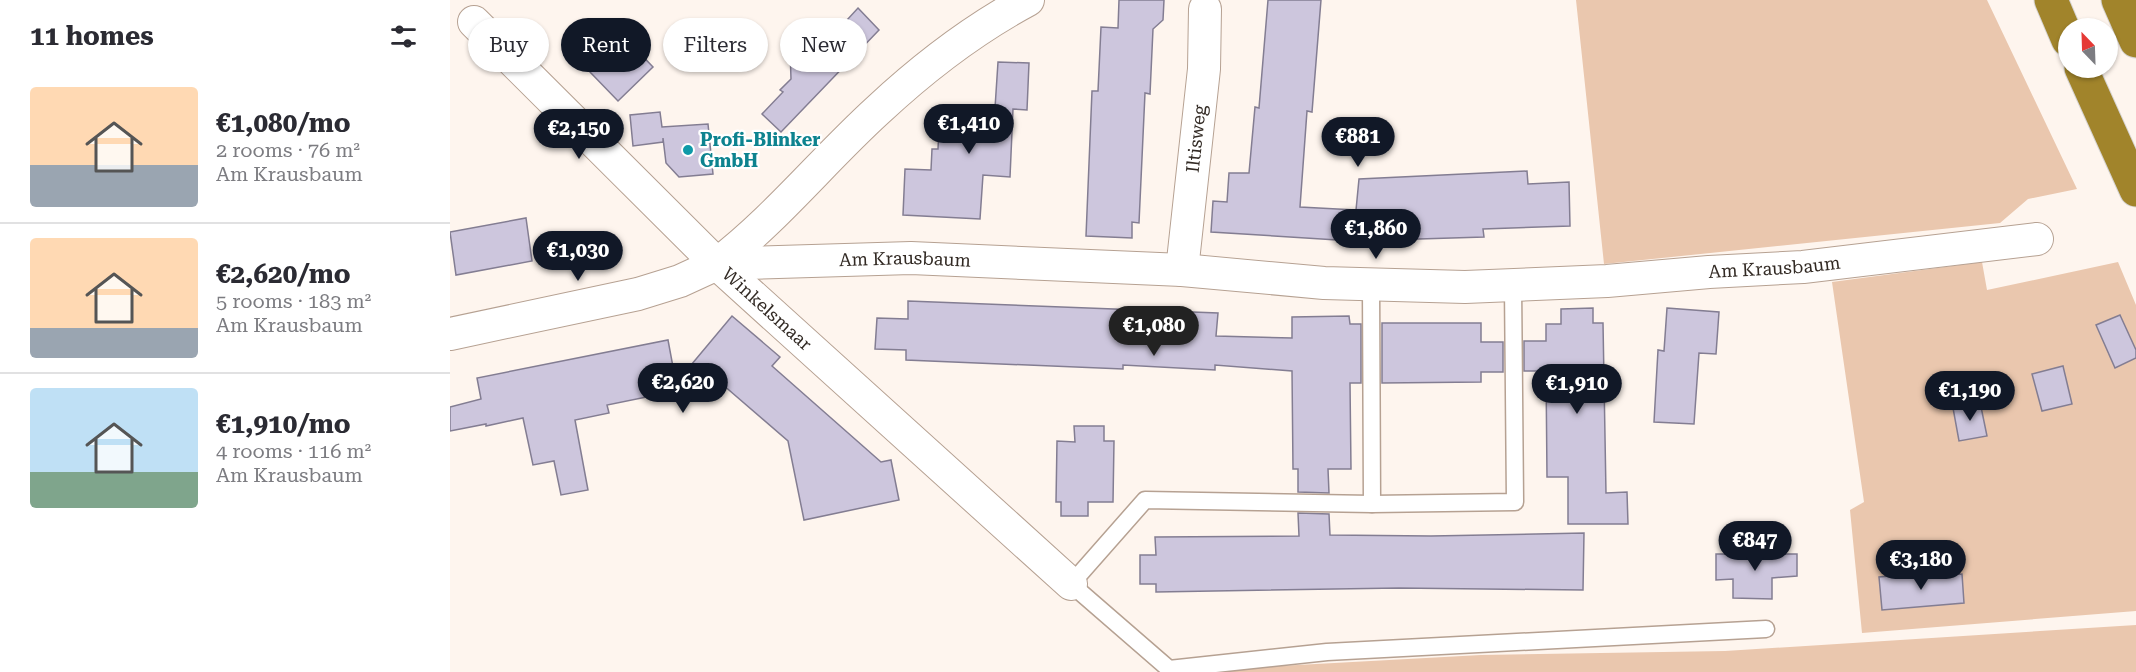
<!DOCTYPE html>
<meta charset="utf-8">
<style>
body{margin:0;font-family:"Roboto Serif",serif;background:#f7f7f7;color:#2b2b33;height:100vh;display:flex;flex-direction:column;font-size:22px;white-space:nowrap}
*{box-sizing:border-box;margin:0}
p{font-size:20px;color:#7c7c81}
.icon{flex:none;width:33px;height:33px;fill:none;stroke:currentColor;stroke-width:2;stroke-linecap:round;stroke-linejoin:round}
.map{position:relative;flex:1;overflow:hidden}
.panel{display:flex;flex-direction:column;background:#fff;width:450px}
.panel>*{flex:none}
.top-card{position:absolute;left:18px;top:18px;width:570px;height:54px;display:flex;gap:12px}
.needle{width:39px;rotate:337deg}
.buttons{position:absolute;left:1608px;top:18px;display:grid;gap:12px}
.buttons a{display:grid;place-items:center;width:60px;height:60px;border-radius:50%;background:#fff;box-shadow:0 2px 4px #0004;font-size:30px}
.price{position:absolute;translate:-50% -51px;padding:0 14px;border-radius:21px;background:#111827;color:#fff;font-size:20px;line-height:39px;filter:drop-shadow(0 2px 3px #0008)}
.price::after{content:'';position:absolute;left:50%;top:36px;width:18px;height:14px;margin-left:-9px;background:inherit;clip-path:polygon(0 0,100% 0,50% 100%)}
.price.on{background:#222;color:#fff}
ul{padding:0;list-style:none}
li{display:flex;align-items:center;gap:18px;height:150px;padding:0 30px}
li+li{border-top:2px solid #e1e1e2}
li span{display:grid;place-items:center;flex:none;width:168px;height:120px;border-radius:6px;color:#555}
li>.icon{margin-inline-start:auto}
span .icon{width:72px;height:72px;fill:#fffc;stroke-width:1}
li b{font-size:26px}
h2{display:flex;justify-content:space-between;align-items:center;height:72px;padding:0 30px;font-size:26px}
.pill{padding:0 21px;border-radius:27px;background:#fff;box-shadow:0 2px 4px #0004;font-size:21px;line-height:54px}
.pill.on{background:#111827;color:#fff}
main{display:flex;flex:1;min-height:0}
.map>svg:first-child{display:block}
.green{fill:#eac7ae}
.building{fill:#cdc6dd;stroke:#837d92;stroke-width:1.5}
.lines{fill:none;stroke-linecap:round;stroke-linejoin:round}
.lane-casing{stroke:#b6a192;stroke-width:19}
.street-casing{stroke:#b6a192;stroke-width:34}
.highway-casing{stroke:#d6d4d3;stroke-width:35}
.lane{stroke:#fff;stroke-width:16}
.street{stroke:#fff;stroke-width:32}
.highway{stroke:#a1842b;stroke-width:33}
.culture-dot{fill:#0f9aa8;stroke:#fff;stroke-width:2}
.labels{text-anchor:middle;stroke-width:4.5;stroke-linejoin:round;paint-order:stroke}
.street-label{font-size:18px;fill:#322a24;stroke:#fff}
.culture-label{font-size:18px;font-weight:bold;fill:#0d838f;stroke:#fff;text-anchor:start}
</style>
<main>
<section class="panel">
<h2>11 homes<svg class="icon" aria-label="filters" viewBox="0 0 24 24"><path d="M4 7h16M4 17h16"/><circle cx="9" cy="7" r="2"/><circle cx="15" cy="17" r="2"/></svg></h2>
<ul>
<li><span style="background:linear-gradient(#ffd9b3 65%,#9aa5b1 0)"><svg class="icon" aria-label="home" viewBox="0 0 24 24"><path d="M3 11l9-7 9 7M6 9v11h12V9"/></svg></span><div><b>€1,080/mo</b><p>2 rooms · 76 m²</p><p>Am Krausbaum</p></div></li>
<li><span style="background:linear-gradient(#ffd9b3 75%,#9aa5b1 0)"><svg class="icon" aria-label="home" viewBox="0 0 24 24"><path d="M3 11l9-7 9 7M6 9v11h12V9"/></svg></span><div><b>€2,620/mo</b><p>5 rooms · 183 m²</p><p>Am Krausbaum</p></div></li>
<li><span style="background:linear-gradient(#bfe0f5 70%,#7fa58c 0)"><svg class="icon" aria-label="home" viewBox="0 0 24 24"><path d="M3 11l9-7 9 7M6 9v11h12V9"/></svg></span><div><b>€1,910/mo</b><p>4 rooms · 116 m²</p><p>Am Krausbaum</p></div></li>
</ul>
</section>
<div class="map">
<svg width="1686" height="672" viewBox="0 0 1686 672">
<rect width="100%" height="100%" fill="#fef5ee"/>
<g class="green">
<polygon points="1126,0 1537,0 1627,189 1578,199 1550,223 1154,264"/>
<polygon points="1532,262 1537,290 1668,262 1686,305 1686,611 1412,633 1400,510 1414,502 1382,282"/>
<polygon points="1686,625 1686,672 773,672 774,669 1031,655 1275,651"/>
</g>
<g class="building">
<polygon points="669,0 714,0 713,20 703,29 700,94 695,93 689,223 682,222 682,238 636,236 642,91 648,91 651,27 668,28"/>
<polygon points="818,0 871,0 862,112 857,111 850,207 906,210 909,179 1077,171 1078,184 1119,182 1120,226 1033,229 1034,237 903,241 761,232 763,201 777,202 779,173 799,173 805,107 809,108"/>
<polygon points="408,8 429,30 331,132 312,114 333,92 330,90 341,79 340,48 366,20 397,20"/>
<polygon points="175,38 203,67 168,101 140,72"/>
<polygon points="548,62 579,63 577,110 563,109 560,177 533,175 530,219 453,215 455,169 481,170 482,149 488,149 489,127 532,129 533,108 545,108"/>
<polygon points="210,112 212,127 258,124 263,174 229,177 216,163 213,138 213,142 183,146 180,115"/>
<polygon points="76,218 82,261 6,275 0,232"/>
<polygon points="458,301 768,313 766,336 842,338 842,317 899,316 900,324 911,324 911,383 900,383 901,469 878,469 879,493 848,492 848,469 843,469 842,371 765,365 765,370 673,365 673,369 456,360 456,350 425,349 427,318 458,319"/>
<polygon points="1143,308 1143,323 1153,323 1156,493 1177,492 1178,524 1118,524 1118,477 1097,477 1096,371 1074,371 1074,341 1096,341 1096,324 1111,324 1111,309"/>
<polygon points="1217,308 1269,312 1266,354 1249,353 1244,424 1204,422 1208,350 1214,351"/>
<polygon points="1670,315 1686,350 1686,358 1665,368 1646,325"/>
<polygon points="282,316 330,357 322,366 431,462 441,460 449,500 354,520 338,441 265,378 260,384 157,405 159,413 125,420 138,490 111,495 104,461 83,465 73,418 36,426 36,424 0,431 0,407 31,399 27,378 218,340 226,383"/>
<polygon points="932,323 1031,323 1031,342 1053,342 1053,372 1031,372 1031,382 932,383"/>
<polygon points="1613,366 1622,404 1592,411 1582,374"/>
<polygon points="1530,402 1537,436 1509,441 1503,408"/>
<polygon points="624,426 654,426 654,441 664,441 663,502 638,502 638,516 611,516 611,502 606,502 607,441 625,442"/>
<polygon points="848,513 879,514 880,535 981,536 1134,533 1133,590 949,588 706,592 706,584 690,584 690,555 706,555 705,537 849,536"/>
<polygon points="1266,554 1347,554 1347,576 1322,578 1322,599 1283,598 1283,579 1266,580"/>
<polygon points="1462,574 1462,577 1512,574 1514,603 1432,610 1429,577"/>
</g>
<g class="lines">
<defs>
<g id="lane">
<polyline points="921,285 922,504"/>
<polyline points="1063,285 1065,502 922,504 695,500 621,584 719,669 877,652 1316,629"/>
</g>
<g id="street">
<path id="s1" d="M 24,22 L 267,264 L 621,584"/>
<path d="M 267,264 C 326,219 373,160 428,110 C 473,68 524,29 578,0"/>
<path id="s2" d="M 732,270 L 754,69 L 755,9"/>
<path id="s3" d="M 0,334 L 188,294 L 230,281 L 267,264 L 461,258 L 732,270 L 874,283 L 1015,287 L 1157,281 L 1259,272 L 1353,267 L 1587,239"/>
</g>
<g id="highway">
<polyline points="1601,0 1618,40"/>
<polyline points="1668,0 1686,41"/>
<polyline points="1631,68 1686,190"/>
</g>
</defs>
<use href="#lane" class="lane-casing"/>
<use href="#street" class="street-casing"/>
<use href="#highway" class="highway-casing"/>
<use href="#lane" class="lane"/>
<use href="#street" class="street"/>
<use href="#highway" class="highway"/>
</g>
<circle class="culture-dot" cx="238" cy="150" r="6"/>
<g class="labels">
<g class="street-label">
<text dy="6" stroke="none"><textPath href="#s2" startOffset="132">Iltisweg</textPath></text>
<text dy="6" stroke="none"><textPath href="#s3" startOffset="465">Am Krausbaum</textPath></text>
<text dy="6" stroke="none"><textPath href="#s3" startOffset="1336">Am Krausbaum</textPath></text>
<text dy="6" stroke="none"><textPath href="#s1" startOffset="410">Winkelsmaar</textPath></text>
</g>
<g class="culture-label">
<text x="250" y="146">Profi-Blinker<tspan x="250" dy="21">GmbH</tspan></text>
</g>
</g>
</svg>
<div class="buttons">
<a><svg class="needle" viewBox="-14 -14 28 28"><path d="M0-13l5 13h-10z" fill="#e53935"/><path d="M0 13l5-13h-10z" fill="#7c7c81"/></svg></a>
</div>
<b class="price" style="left:519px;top:155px">€1,410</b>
<b class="price" style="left:129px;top:160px">€2,150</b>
<b class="price" style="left:908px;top:168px">€881</b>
<b class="price" style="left:926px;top:260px">€1,860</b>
<b class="price" style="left:128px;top:282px">€1,030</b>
<b class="price on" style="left:704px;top:357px">€1,080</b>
<b class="price" style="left:233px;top:414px">€2,620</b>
<b class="price" style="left:1127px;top:415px">€1,910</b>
<b class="price" style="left:1520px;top:422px">€1,190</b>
<b class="price" style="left:1305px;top:572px">€847</b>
<b class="price" style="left:1471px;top:591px">€3,180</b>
<div class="top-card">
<a class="pill">Buy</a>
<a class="pill on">Rent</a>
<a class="pill">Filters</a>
<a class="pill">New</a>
</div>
</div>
</main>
